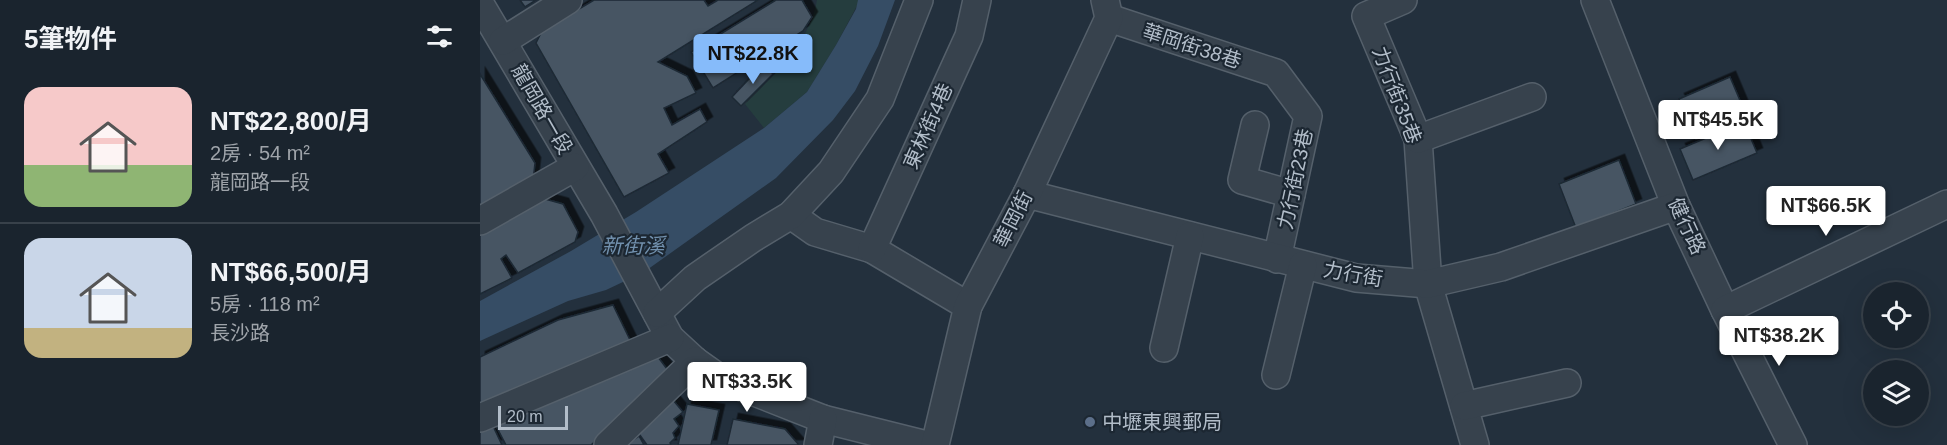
<!DOCTYPE html>
<html lang="zh-TW">
<meta charset="utf-8">
<style>
body{margin:0;font-family:Helvetica,"Noto Sans TC",sans-serif;background:#232c36;color:#f1f3f6;height:100vh;display:flex;flex-direction:column;font-size:22px;white-space:nowrap}
*{box-sizing:border-box;margin:0}
p{font-size:20px;color:#9fa4aa}
.icon{flex:none;width:33px;height:33px;fill:none;stroke:currentColor;stroke-width:2;stroke-linecap:round;stroke-linejoin:round}
.map{position:relative;flex:1;overflow:hidden}
.sheet{display:flex;flex-direction:column;background:#1a242e;width:480px}
.sheet>*{flex:none}
.tools{position:absolute;left:1383px;top:282px;display:grid;gap:12px}
.tools a{display:grid;place-items:center;width:66px;height:66px;border-radius:50%;background:#1a242e;box-shadow:0 6px 24px #0002,0 0 0 2px #38414a;font-size:30px}
.scale{position:absolute;left:18px;bottom:15px;width:70px;box-sizing:border-box;padding-left:6px;border:3px solid #b2bdc9;border-top:0;font-size:16px;line-height:21px;white-space:nowrap;color:#b2bdc9;-webkit-text-stroke:4px #1c2732;paint-order:stroke}
.price{position:absolute;translate:-50% -51px;padding:0 14px;border-radius:6px;background:#fff;color:#222;font-size:20px;line-height:39px;filter:drop-shadow(0 2px 3px #0008)}
.price::after{content:'';position:absolute;left:50%;top:36px;width:18px;height:14px;margin-left:-9px;background:inherit;clip-path:polygon(0 0,100% 0,50% 100%)}
.price.active{background:#86bbfa;color:#111}
ul{padding:0;list-style:none}
li{display:flex;align-items:center;gap:18px;height:150px;padding:0 24px}
li+li{border-top:2px solid #38414a}
li span{display:grid;place-items:center;flex:none;width:168px;height:120px;border-radius:18px;color:#555}
li>.icon{margin-inline-start:auto}
span .icon{width:72px;height:72px;fill:#fffc;stroke-width:1}
li b{font-size:26px}
h2{display:flex;justify-content:space-between;align-items:center;height:72px;padding:0 24px;font-size:26px}
main{display:flex;flex:1;min-height:0}
.map>svg:first-child{display:block}
.green{fill:#253d3e}
.water{fill:#364d65}
.building{fill:#465564;stroke:#1e2934;stroke-width:1.5;filter:url(#shadow)}
.lines{fill:none;stroke-linecap:round;stroke-linejoin:round}
.minor-casing{stroke:#55606b;stroke-width:30}
.minor{stroke:#37424d;stroke-width:27}
.service-dot{fill:#5c6f8a;stroke:#1c2732;stroke-width:2}
.labels{text-anchor:middle;stroke-width:4.5;stroke-linejoin:round;paint-order:stroke}
.street-label{font-size:20px;fill:#b2bdc9;stroke:#1c2732}
.poi-label{font-size:20px;fill:#b2bdc9;stroke:#1c2732;text-anchor:start}
.water-label{font-size:21px;font-style:italic;fill:#7190ad;stroke:#1c2732}
</style>
<main>
<section class="sheet">
<h2>5筆物件<svg class="icon" aria-label="filters" viewBox="0 0 24 24"><path d="M4 7h16M4 17h16"/><circle cx="9" cy="7" r="2"/><circle cx="15" cy="17" r="2"/></svg></h2>
<ul>
<li><span style="background:linear-gradient(#f6c9c9 65%,#8fb573 0)"><svg class="icon" aria-label="home" viewBox="0 0 24 24"><path d="M3 11l9-7 9 7M6 9v11h12V9"/></svg></span><div><b>NT$22,800/月</b><p>2房 · 54 m²</p><p>龍岡路一段</p></div></li>
<li><span style="background:linear-gradient(#c9d6e8 75%,#c2b280 0)"><svg class="icon" aria-label="home" viewBox="0 0 24 24"><path d="M3 11l9-7 9 7M6 9v11h12V9"/></svg></span><div><b>NT$66,500/月</b><p>5房 · 118 m²</p><p>長沙路</p></div></li>
</ul>
</section>
<div class="map">
<svg width="1467" height="445" viewBox="0 0 1467 445">
<defs>
<filter id="shadow"><feDropShadow dx="5.5" dy="-5.5" stdDeviation="0" flood-color="#0009"/></filter>
</defs>
<rect width="100%" height="100%" fill="#23303d"/>
<path class="green" d="M 337,0 L 380,0 L 356,45 L 327,92 L 284,128 L 265,104 C 294,75 330,42 337,0 Z"/>
<polygon class="water" points="378,0 415,0 398,46 375,91 353,120 296,178 164,272 126,290 88,301 0,341 0,301 91,251 156,212 284,128 327,92 356,45 376,9"/>
<g class="building">
<polygon points="40,0 56,0 45,7"/>
<polygon points="114,0 224,0 228,6 238,0 278,0 178,62 207,76 216,93 184,108 192,125 220,109 227,122 178,154 189,173 144,197 56,43 62,31"/>
<polygon points="296,0 322,0 332,17 323,31 233,88 211,52"/>
<polygon points="283,64 293,74 261,106 252,97"/>
<polygon points="0,74 55,163 53,181 0,211"/>
<polygon points="1250,77 1267,117 1216,139 1199,99"/>
<polygon points="1264,122 1277,153 1213,180 1200,149"/>
<polygon points="1139,160 1156,204 1096,228 1079,184"/>
<polygon points="65,199 83,204 98,232 95,242 38,273 26,255 21,259 32,278 0,294 0,235"/>
<polygon points="133,305 151,342 0,406 0,357 78,320"/>
<polygon points="175,353 190,373 111,445 26,445 14,422"/>
<polygon points="193,400 203,412 194,419 199,426 193,433 195,438 190,443 191,445 167,445 157,431"/>
<polygon points="207,404 239,410 231,445 198,445"/>
<polygon points="253,419 305,429 319,445 247,445"/>
<polygon points="11,422 22,445 0,445 0,428"/>
<polygon points="159,436 164,445 145,445"/>
</g>
<g class="lines">
<defs>
<g id="minor">
<polyline points="923,0 886,16 938,139 948,284 995,445"/>
<polyline points="1115,0 1196,206 1245,310 1313,445"/>
<polyline points="0,4 124,214 190,338 215,361 239,378 343,419 447,445"/>
<polyline points="629,18 796,73 828,116 797,259"/>
<polyline points="23,41 88,0"/>
<polyline points="775,125 762,180 811,194"/>
<polyline points="938,139 1052,97"/>
<polyline points="547,194 876,278 948,284 1021,267 1196,206"/>
<polyline points="311,215 335,232 392,249 488,306"/>
<polyline points="0,221 95,167"/>
<polyline points="392,249 489,36 497,0"/>
<polyline points="1245,310 1467,204"/>
<polyline points="177,313 215,278 273,238 311,215 351,172 400,99 439,0"/>
<polyline points="684,348 710,236"/>
<polyline points="796,375 823,265"/>
<polyline points="984,406 1087,383"/>
<polyline points="0,418 190,338"/>
<polyline points="128,445 215,361"/>
<polyline points="338,445 343,419"/>
<polyline points="455,445 488,306 547,194 629,18 625,0"/>
</g>
</defs>
<use href="#minor" class="minor-casing"/>
<use href="#minor" class="minor"/>
</g>
<circle class="service-dot" cx="610" cy="422" r="6"/>
<g class="labels">
<g class="street-label">
<text transform="translate(712 46) rotate(18)" y="7">華岡街38巷</text>
<text transform="translate(917 95) rotate(69)" y="7">力行街35巷</text>
<text transform="translate(62 109) rotate(60)" y="7">龍岡路一段</text>
<text transform="translate(448 126) rotate(-66)" y="7">東林街4巷</text>
<text transform="translate(815 179) rotate(-78)" y="7">力行街23巷</text>
<text transform="translate(533 219) rotate(-63)" y="7">華岡街</text>
<text transform="translate(1207 226) rotate(65)" y="7">健行路</text>
<text transform="translate(873 274) rotate(10)" y="7">力行街</text>
</g>
<g class="poi-label">
<text x="622" y="429">中壢東興郵局</text>
</g>
<g class="water-label">
<text x="153" y="253">新街溪</text>
</g>
</g>
</svg>
<div class="tools">
<a><svg class="icon" aria-label="locate" viewBox="0 0 24 24"><circle cx="12" cy="12" r="6"/><path d="M12 2v4M12 18v4M2 12h4M18 12h4"/></svg></a>
<a><svg class="icon" aria-label="layers" viewBox="0 0 24 24"><path d="M12 4l9 5-9 5-9-5zM3 14l9 5 9-5"/></svg></a>
</div>
<div class="scale">20 m</div>
<b class="price active" style="left:273px;top:85px">NT$22.8K</b>
<b class="price" style="left:1238px;top:151px">NT$45.5K</b>
<b class="price" style="left:1346px;top:237px">NT$66.5K</b>
<b class="price" style="left:1299px;top:367px">NT$38.2K</b>
<b class="price" style="left:267px;top:413px">NT$33.5K</b>
</div>
</main>
